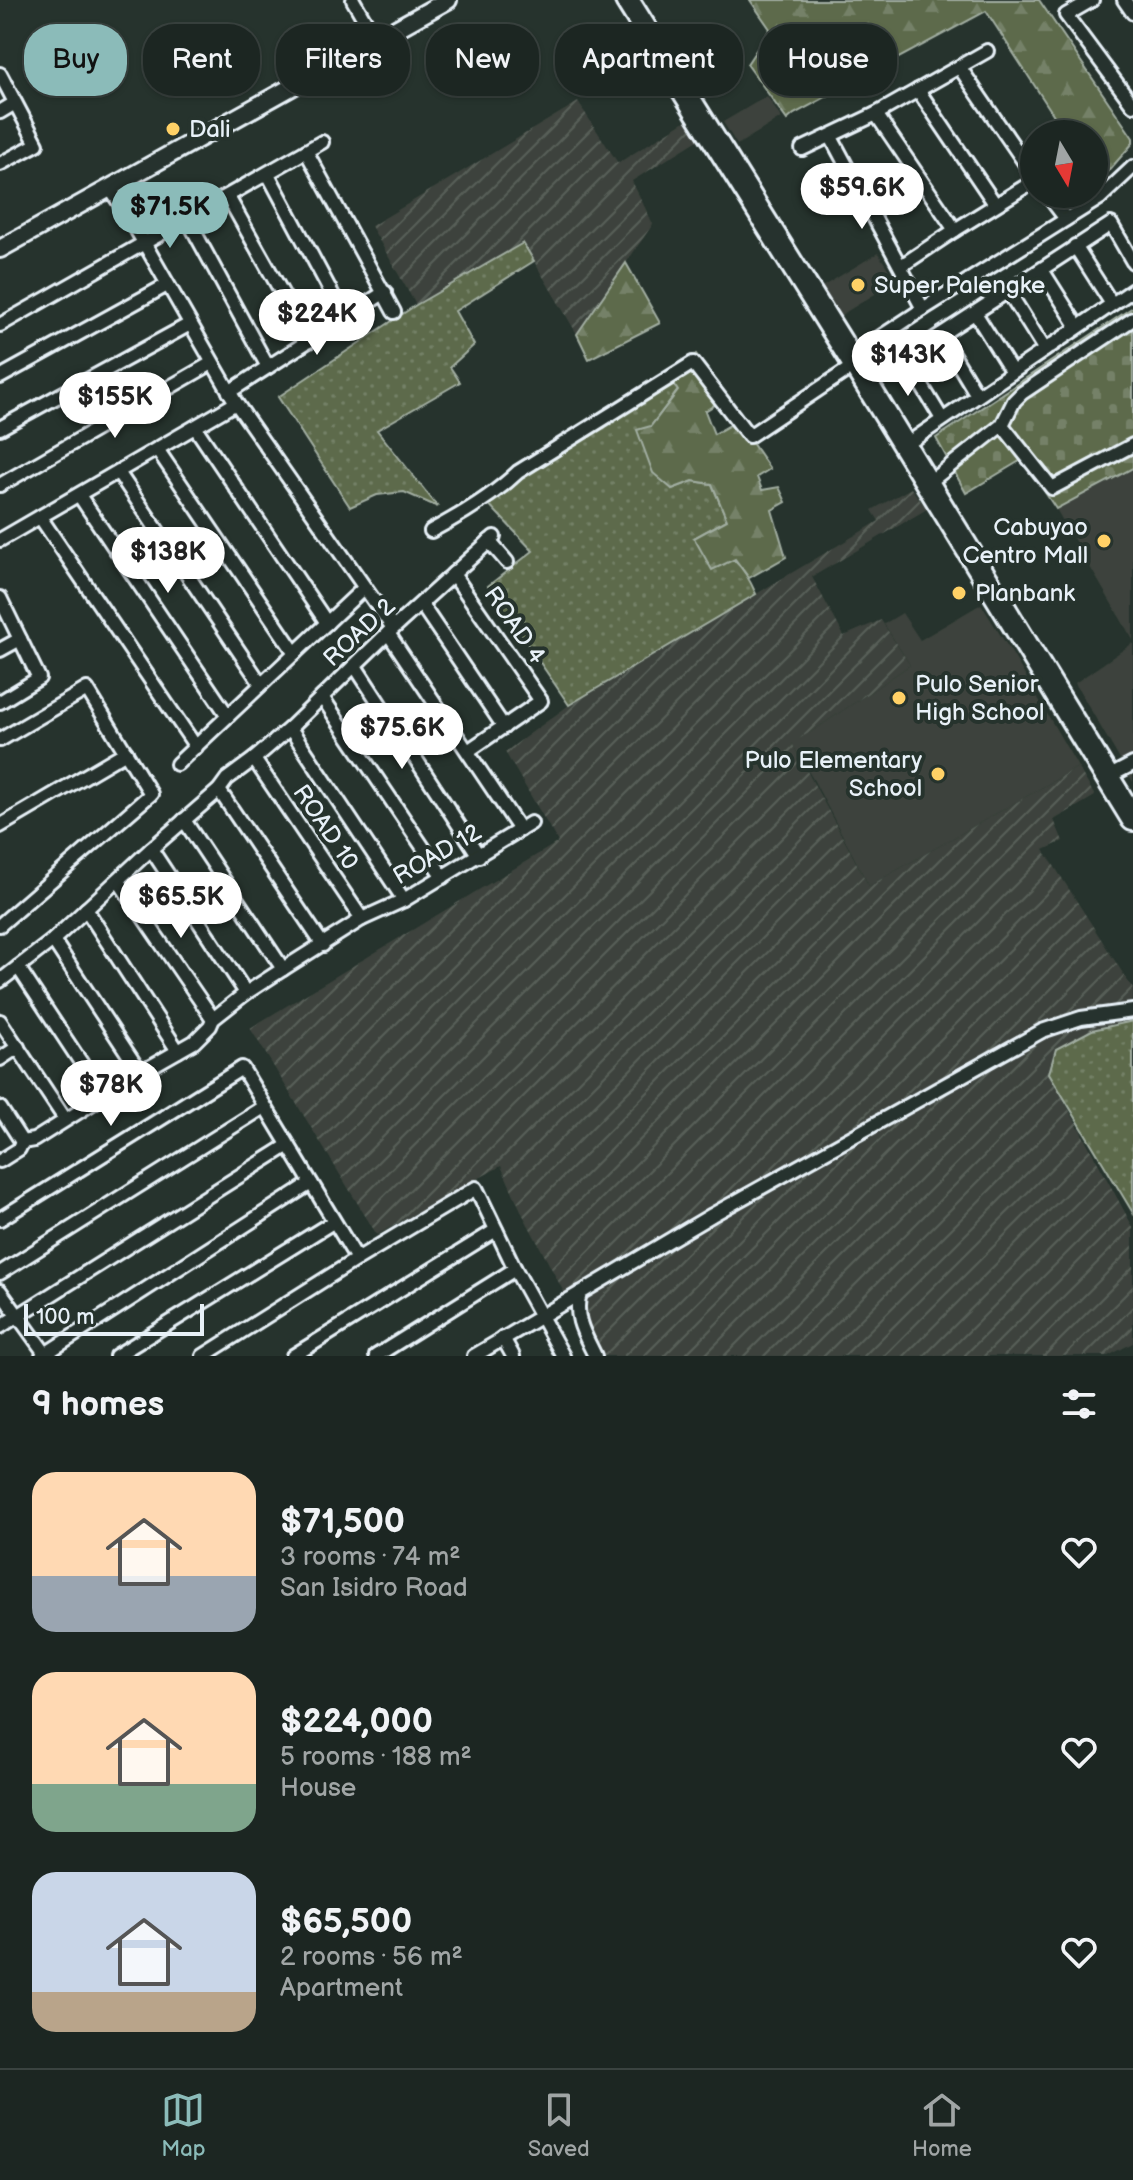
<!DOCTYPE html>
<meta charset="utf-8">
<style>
body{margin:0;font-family:"Balsamiq Sans",sans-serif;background:#252e2a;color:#f1f3f6;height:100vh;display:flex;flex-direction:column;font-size:30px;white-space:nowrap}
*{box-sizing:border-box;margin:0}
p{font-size:26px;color:#a0a5a5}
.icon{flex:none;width:44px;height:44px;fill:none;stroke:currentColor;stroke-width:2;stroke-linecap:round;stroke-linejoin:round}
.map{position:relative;height:1356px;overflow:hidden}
.drawer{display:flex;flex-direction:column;background:#1c2622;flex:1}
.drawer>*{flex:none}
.hud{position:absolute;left:24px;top:24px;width:1086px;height:72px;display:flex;gap:16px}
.needle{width:52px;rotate:170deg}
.tools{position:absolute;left:1020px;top:120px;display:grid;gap:16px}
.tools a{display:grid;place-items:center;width:88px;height:88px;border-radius:50%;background:#1c2622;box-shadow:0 2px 6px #0004,0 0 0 2px #3a4340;font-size:40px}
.scale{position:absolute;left:24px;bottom:20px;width:180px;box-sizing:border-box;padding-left:8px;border:4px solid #e8f1f8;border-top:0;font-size:22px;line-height:28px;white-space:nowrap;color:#e8f1f8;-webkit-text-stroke:6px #26332d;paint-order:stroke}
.price{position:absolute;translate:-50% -68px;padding:0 18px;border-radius:28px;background:#fff;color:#222;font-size:26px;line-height:52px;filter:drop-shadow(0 2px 4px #0008)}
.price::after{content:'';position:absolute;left:50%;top:48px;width:24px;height:18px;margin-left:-12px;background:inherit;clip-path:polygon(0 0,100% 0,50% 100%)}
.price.selected{background:#8bbbb9;color:#111}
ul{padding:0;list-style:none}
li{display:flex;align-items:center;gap:24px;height:200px;padding:0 32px}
li span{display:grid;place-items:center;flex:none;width:224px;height:160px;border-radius:24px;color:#555}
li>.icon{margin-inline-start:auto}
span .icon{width:96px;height:96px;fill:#fffc;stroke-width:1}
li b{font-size:34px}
h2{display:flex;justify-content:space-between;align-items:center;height:96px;padding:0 32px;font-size:34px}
.chip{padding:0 28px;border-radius:32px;background:#1c2622;box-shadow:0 2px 6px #0004,0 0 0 2px #3a4340;font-size:28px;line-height:72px}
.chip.selected{background:#8bbbb9;color:#111}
.tabs{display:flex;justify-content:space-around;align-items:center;height:112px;border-top:2px solid #3a4340;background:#1c2622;font-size:22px;color:#a0a5a5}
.tabs a{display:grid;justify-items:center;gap:4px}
.tabs .selected{color:#8bbbb9}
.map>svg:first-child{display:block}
.built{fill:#3c433c}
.industrial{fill:url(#industrial-furrows)}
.green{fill:url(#green-dots);stroke:#a2aea2;stroke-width:2}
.forest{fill:url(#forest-firs);stroke:#a2aea2;stroke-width:2}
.cemetery{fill:url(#cemetery-stones);stroke:#a2aea2;stroke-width:2}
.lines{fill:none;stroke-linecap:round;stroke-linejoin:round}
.street-casing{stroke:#e8f1f8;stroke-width:18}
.secondary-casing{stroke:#e8f1f8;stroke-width:22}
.highway-casing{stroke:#e8f1f8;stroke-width:28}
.street{stroke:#26332d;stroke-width:12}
.secondary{stroke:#26332d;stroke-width:16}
.highway{stroke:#26332d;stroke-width:22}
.poi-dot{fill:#ffd166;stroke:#26332d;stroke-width:3}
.labels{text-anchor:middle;stroke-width:8;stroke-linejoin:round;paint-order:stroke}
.poi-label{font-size:24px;fill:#e8f1f8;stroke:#26332d;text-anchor:start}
.street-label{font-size:24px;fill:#e8f1f8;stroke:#26332d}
</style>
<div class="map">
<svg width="1133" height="1356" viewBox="0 0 1133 1356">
<defs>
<pattern id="industrial-furrows" width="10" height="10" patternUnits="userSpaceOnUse" patternTransform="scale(2)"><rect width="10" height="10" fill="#3c433c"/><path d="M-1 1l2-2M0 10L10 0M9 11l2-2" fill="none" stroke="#585f59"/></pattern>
<pattern id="green-dots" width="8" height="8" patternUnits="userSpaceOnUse" patternTransform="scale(2)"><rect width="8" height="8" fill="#5d6b4c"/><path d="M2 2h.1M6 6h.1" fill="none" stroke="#748167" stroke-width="1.8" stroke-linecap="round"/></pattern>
<pattern id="forest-firs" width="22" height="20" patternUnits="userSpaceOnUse" patternTransform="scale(2)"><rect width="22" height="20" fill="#5d6b4c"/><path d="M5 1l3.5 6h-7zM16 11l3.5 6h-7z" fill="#748167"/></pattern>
<pattern id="cemetery-stones" width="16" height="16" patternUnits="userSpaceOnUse" patternTransform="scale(2)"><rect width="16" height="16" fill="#5d6b4c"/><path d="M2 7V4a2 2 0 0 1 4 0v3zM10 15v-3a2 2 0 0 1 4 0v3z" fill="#748167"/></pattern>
</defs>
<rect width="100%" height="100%" fill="#26332d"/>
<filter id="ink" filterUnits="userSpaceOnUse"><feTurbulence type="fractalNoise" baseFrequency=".0125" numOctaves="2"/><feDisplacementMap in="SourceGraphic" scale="16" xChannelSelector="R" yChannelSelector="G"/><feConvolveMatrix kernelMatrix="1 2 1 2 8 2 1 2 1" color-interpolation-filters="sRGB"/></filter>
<g filter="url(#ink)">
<g class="built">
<polygon points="767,96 781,118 737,145 723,122"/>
<polygon points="878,253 896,281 838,317 820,288"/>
<polygon points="1133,468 1133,640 1056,509"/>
<polygon points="981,604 1013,655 1078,767 869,886 814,781 791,742 814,730 910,665 884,624 902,613 920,640"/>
<polygon points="1133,643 1133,782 1075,683"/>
</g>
<g class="industrial">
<polygon points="578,102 618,163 693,116 703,137 632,181 653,224 577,334 523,243 416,305 371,226"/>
<polygon points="911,488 927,509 812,577 844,636 881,620 910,665 814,730 792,743 869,886 1078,767 1095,796 1054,820 1063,841 1044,850 1133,989 1133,1021 1092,1030 1049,1073 1133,1227 1133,1343 1108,1356 593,1356 568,1300 523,1215 501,1166 377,1235 250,1028 558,842 505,752 569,705 879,521 872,510"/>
</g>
<g class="green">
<polygon points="523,243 534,261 455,311 474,345 450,367 460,382 377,430 438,507 404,492 377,495 350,507 278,397 416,305"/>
<path d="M 667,374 L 678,390 L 651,426 L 672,489 L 693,481 L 712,484 L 727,520 L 694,538 C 728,555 740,557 756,594 L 569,705 L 488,586 L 533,551 L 482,497 Z"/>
<polygon points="1133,1021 1133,1213 1049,1073 1056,1049 1092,1030"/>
</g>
<g class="forest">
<polygon points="750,0 1039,0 1133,138 1133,143 1098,183 1094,177 1094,134 1066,134 986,11 794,114 787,120 747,64 770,29"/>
<polygon points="626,263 660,323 589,359 577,334"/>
<polygon points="696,354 728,397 705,411 714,434 737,421 770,469 757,477 762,490 779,487 786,502 772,510 786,557 749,578 735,559 712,570 694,538 727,520 712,484 693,481 672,489 653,473 637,430 651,426 678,391 667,374"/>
</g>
<polygon class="cemetery" points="1133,307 1133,468 1056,509 1023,459 966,493 936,438"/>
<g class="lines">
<defs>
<g id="street">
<polyline points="353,0 376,40"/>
<polyline points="1092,0 1066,15 1133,105"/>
<polyline points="1124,0 1133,13"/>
<polyline points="960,68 1034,176"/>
<polyline points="0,74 37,144 0,164"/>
<polyline points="918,90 995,204"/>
<polyline points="0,112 15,103"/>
<polyline points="876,114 955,230"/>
<polyline points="831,137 923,309"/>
<polyline points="802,149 876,114 987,51"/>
<polyline points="306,151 394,312"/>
<polyline points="268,174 345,318"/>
<polyline points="109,187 131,220 236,403 393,628"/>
<polyline points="1047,194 1066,219"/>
<polyline points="228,197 309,341"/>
<polyline points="188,220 268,367"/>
<polyline points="1075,246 1112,304"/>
<polyline points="901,266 955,230 1034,181"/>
<polyline points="1042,270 1078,327"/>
<polyline points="1008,291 1045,350"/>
<polyline points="975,313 1012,372"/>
<polyline points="1133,319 1022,393 1014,401 1002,425 1052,488 1133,445"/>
<polyline points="0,325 322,142"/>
<polyline points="941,335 977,395"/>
<polyline points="850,357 923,309 1100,198 1133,167"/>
<polyline points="0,377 167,285"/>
<polyline points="229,392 385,292"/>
<polyline points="942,419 905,358 1111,224 1133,262"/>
<polyline points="195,427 327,623"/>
<polyline points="0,428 190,324"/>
<polyline points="904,446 1133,290"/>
<polyline points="157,449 295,653"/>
<polyline points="118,472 261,684"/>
<polyline points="927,484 1002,425"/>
<polyline points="0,485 212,363"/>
<polyline points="79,495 228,716"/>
<polyline points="40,517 196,747"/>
<path d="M 431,531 C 461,515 493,496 518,472 L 693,363 L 749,436 L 855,365"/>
<polyline points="0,540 236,403"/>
<polyline points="489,541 507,562"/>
<polyline points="453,574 541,701 468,751"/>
<polyline points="0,598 39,678 0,702"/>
<polyline points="421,604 504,727"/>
<polyline points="388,633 520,830"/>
<polyline points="0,650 20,639"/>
<polyline points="355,666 479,856"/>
<polyline points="322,697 443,877"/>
<polyline points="290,728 404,900"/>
<polyline points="0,740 87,689 151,794 0,925"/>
<polyline points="254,759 362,919"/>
<polyline points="177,764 364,588"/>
<polyline points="1108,777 1133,764"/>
<polyline points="219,790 323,945"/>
<polyline points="184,820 283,969"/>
<polyline points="0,826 126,752"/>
<polyline points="151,849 246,993"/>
<polyline points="118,880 213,1019"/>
<polyline points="86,909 178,1051"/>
<polyline points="53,940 140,1072"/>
<polyline points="18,967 103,1096"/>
<polyline points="0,981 53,940 151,849 219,790 227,779 254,759 290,728 388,633 494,537"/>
<polyline points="0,1021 65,1119"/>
<polyline points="0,1059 18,1047"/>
<polyline points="0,1108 22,1142"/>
<polyline points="0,1161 19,1149 22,1142 34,1140 150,1067 194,1042 210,1026 213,1019 246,993 283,969 362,919 404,900 531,823"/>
<polyline points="0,1219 242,1068 357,1259"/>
<polyline points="0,1273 264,1107"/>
<polyline points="0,1291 47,1356"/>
<path d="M 580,1293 C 573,1317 585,1335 595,1356"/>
<polyline points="0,1327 287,1146"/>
<polyline points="503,1338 513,1356"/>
<polyline points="42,1356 311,1183"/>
<polyline points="116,1356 333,1222"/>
<polyline points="203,1356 357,1259 476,1188 515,1269 563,1356"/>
<polyline points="293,1356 496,1230"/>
<polyline points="376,1356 515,1269"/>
<polyline points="474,1356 712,1215 1042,1031 1081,1018 1133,1011"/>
</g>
<polyline id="secondary" points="0,249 448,0"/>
<polyline id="highway" points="627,0 855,365 1133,819"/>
</defs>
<use href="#street" class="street-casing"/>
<use href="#secondary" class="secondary-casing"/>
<use href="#highway" class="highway-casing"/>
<use href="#street" class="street"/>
<use href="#secondary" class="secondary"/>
<use href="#highway" class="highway"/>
</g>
</g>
<g class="poi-dot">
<circle cx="173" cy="129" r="8"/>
<circle cx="858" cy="285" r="8"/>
<circle cx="1104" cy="541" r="8"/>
<circle cx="959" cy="593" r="8"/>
<circle cx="899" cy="698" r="8"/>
<circle cx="938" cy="774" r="8"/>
</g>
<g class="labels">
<g class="poi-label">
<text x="189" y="137">Dali</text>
<text x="874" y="293">Super Palengke</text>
<text x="1088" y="535" text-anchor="end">Cabuyao<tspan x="1088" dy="28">Centro Mall</tspan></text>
<text x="975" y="601">Planbank</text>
<text x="915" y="692">Pulo Senior<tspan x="915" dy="28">High School</tspan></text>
<text x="922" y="768" text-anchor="end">Pulo Elementary<tspan x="922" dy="28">School</tspan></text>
</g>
<g class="street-label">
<text transform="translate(515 625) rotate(55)" y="8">ROAD 4</text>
<text transform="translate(359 632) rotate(-43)" y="8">ROAD 2</text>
<text transform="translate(326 827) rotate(56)" y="8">ROAD 10</text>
<text transform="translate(437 854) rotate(-30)" y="8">ROAD 12</text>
</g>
</g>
</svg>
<div class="tools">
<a><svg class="needle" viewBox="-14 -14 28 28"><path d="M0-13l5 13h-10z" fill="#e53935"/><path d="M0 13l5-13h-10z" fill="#a0a5a5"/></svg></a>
</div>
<div class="scale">100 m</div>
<b class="price" style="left:862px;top:231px">$59.6K</b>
<b class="price selected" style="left:170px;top:250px">$71.5K</b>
<b class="price" style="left:317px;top:357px">$224K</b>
<b class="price" style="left:908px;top:398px">$143K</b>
<b class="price" style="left:115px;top:440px">$155K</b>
<b class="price" style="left:168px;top:595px">$138K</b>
<b class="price" style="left:402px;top:771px">$75.6K</b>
<b class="price" style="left:181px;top:940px">$65.5K</b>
<b class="price" style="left:111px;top:1128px">$78K</b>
<div class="hud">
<a class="chip selected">Buy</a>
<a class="chip">Rent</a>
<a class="chip">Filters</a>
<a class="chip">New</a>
<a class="chip">Apartment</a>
<a class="chip">House</a>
</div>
</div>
<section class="drawer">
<h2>9 homes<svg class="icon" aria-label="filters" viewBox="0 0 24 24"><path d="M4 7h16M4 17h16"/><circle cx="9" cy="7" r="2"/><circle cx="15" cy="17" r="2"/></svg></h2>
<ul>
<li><span style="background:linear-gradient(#ffd9b3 65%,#9aa5b1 0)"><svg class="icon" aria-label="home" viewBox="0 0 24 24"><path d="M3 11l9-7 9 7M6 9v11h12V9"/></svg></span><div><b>$71,500</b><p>3 rooms · 74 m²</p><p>San Isidro Road</p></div><svg class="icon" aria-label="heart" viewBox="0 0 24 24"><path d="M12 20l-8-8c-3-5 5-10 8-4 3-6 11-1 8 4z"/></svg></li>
<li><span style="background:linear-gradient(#ffd9b3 70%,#7fa58c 0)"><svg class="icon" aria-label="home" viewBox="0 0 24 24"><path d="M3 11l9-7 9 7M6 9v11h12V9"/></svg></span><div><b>$224,000</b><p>5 rooms · 188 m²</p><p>House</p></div><svg class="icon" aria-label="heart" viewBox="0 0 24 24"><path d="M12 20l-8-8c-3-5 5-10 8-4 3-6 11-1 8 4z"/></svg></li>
<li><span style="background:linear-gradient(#c9d6e8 75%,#b9a48a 0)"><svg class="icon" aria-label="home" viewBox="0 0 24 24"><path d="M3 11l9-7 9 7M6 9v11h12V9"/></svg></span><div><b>$65,500</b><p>2 rooms · 56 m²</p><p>Apartment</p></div><svg class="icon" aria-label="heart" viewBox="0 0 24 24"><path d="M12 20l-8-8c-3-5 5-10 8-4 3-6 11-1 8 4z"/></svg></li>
</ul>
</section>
<nav class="tabs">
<a class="selected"><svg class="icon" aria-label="map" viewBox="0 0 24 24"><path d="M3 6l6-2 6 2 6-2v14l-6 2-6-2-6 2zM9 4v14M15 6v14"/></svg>Map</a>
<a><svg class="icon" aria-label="saved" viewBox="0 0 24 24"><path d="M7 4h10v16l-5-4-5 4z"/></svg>Saved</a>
<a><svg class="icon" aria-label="home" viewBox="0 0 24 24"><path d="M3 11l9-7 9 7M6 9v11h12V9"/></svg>Home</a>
</nav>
